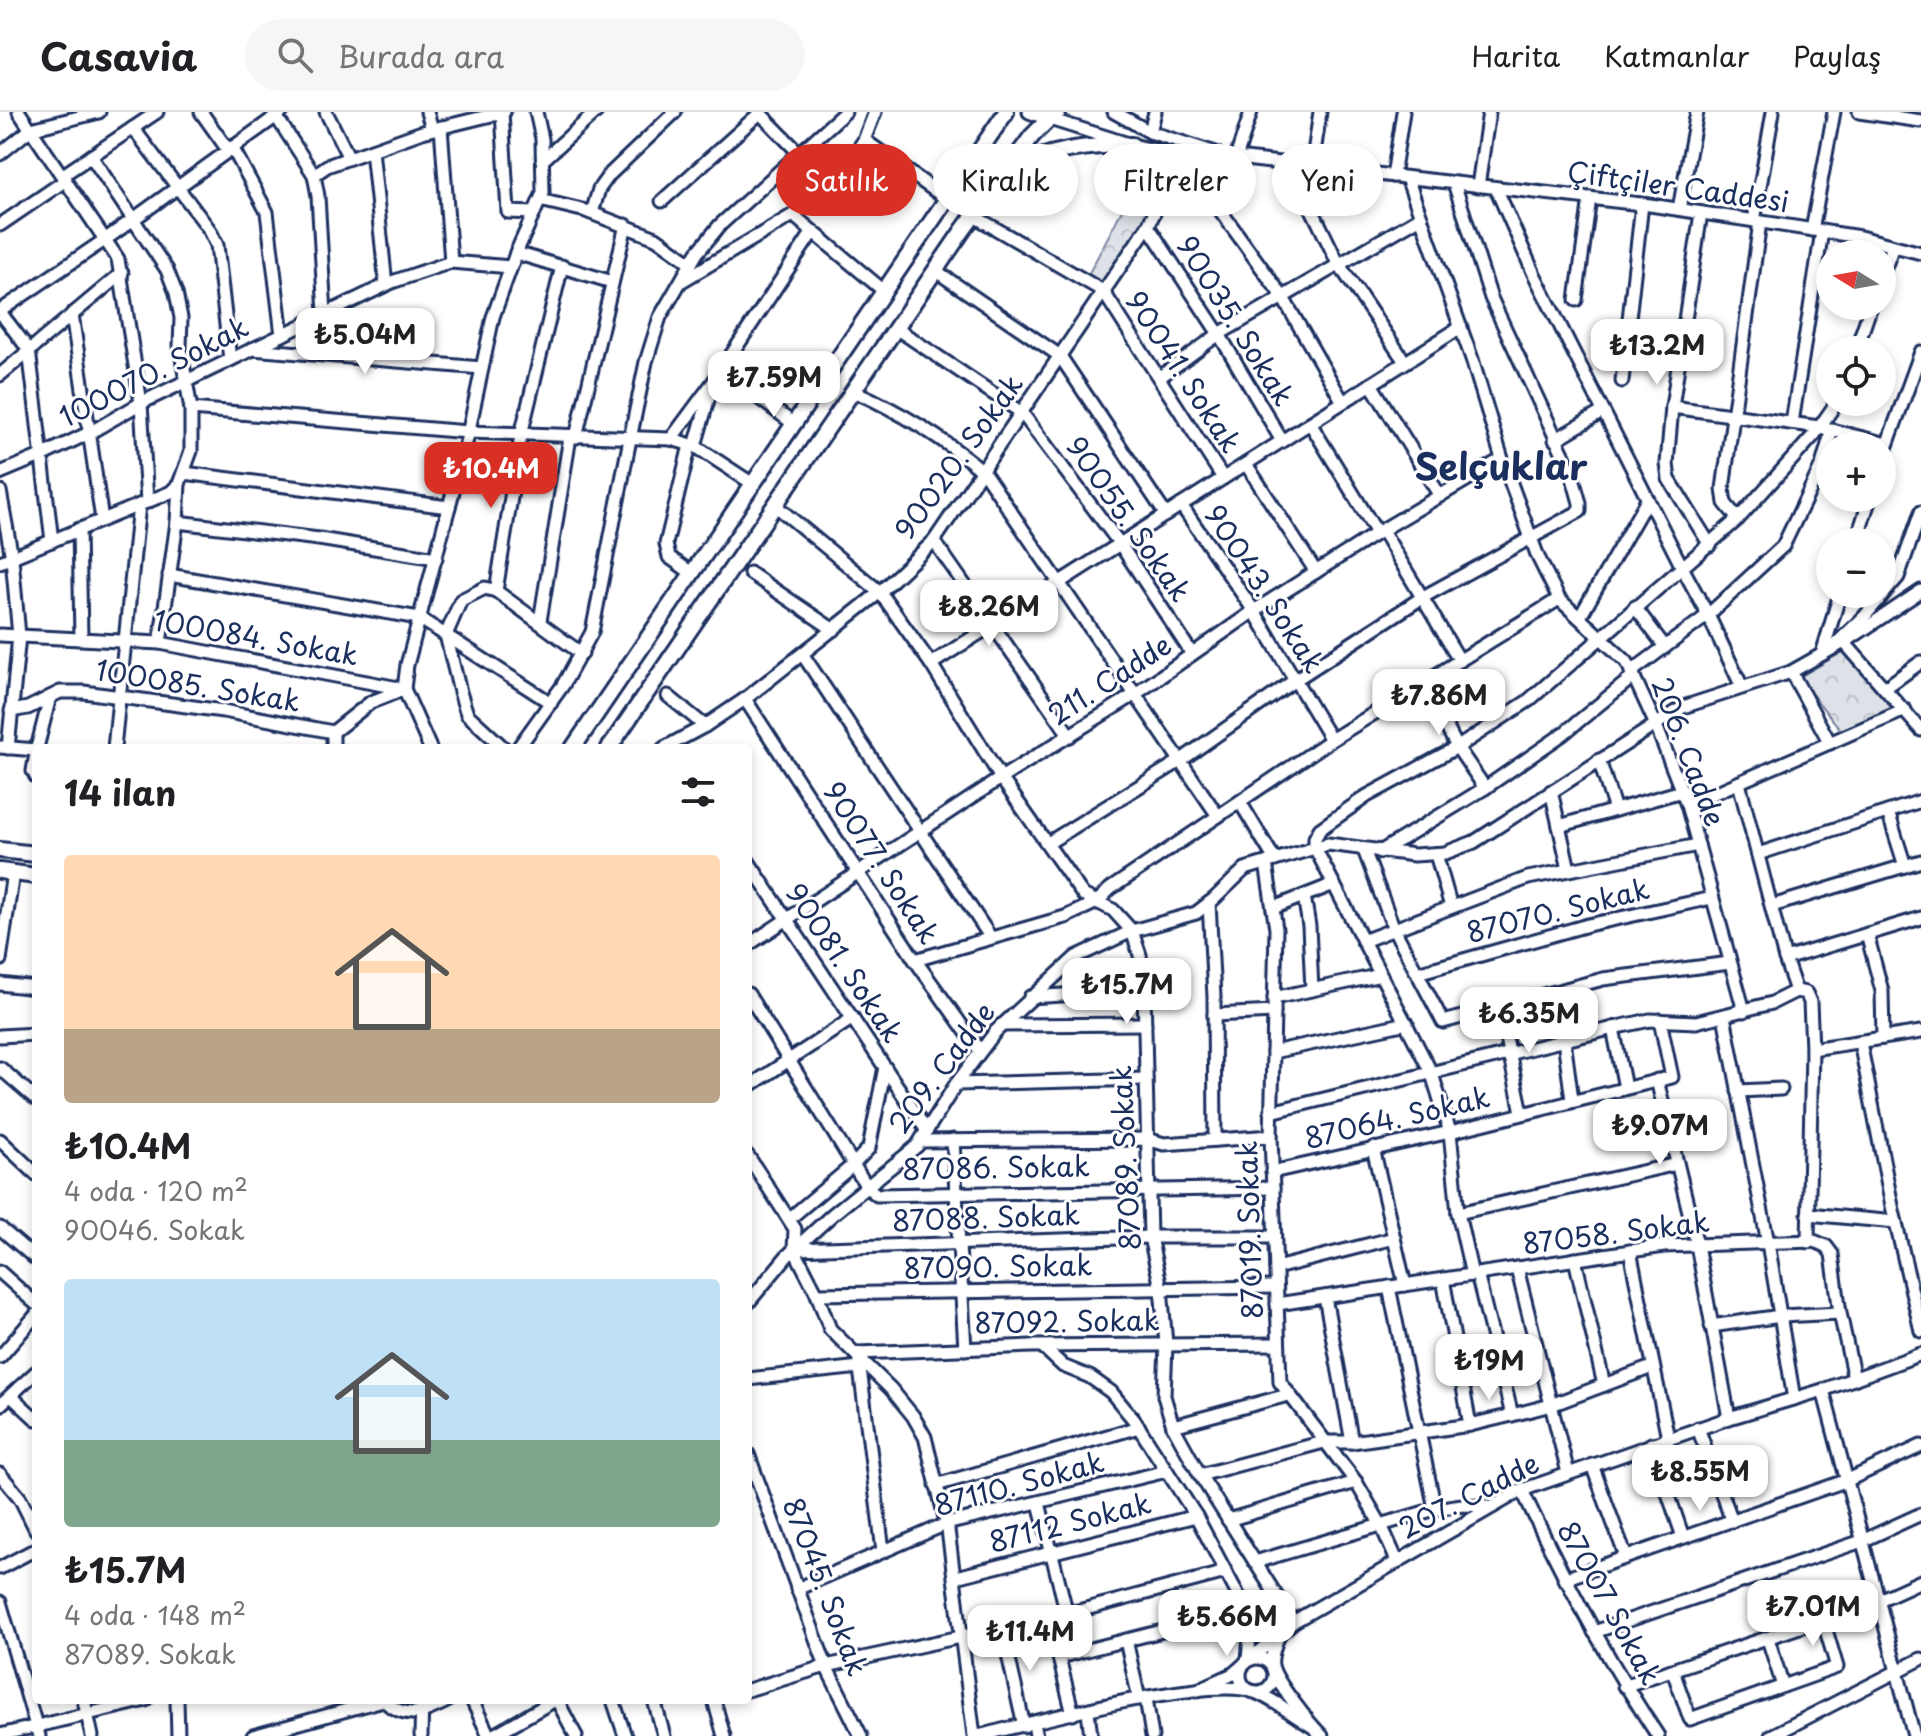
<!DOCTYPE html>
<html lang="tr">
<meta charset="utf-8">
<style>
body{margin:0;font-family:"Playpen Sans",sans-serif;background:#f6f6f6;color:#202124;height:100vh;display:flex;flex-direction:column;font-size:30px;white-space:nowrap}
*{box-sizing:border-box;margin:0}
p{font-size:26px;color:#757577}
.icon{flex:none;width:44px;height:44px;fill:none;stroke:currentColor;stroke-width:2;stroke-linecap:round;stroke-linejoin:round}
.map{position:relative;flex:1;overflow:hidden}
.details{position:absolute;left:32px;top:632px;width:720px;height:960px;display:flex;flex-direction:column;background:#fff;border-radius:8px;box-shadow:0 4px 12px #0003}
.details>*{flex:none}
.guide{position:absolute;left:776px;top:32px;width:760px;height:72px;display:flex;gap:16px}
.needle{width:52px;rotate:281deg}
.tools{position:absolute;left:1816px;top:128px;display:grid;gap:16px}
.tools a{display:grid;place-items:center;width:80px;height:80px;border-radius:50%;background:#fff;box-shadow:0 4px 12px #0003;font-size:40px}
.price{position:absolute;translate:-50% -68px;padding:0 18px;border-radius:16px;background:#fff;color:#222;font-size:26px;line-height:52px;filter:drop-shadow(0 2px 4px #0008)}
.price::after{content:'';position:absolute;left:50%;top:48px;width:24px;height:18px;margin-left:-12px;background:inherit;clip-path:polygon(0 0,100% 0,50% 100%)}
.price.on{background:#d93025;color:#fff}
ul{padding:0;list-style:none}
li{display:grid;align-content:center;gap:16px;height:424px;padding:0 32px}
li span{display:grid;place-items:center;height:248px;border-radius:8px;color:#555}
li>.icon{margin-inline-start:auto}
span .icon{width:144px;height:144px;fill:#fffc;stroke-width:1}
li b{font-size:34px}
h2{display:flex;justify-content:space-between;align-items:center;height:96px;padding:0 32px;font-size:34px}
.chip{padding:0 28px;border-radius:36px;background:#fff;box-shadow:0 4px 12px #0003;font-size:28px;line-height:72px}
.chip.on{background:#d93025;color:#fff}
header{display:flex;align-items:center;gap:48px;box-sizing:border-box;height:112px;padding:0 40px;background:#fff;border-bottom:2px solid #e0e0e0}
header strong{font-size:38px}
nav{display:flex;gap:44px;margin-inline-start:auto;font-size:28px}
.search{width:560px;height:72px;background:#f6f6f6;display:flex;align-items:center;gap:20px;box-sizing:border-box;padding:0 28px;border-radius:44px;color:#757577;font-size:30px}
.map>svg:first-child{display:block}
.park{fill:url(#park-crowns);stroke:#7c88a2;stroke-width:2}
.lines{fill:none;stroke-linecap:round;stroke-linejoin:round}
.minor-casing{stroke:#1b2f5e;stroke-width:17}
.major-casing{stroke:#1b2f5e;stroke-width:20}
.minor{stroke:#fff;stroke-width:11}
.major{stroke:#fff;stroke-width:14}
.labels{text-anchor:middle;stroke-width:6;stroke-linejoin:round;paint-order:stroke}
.street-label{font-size:28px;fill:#1b2f5e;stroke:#fff}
.district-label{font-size:36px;font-weight:bold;fill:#1b2f5e;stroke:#fff}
</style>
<header>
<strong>Casavia</strong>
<div class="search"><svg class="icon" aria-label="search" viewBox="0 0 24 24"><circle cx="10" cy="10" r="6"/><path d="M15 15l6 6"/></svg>Burada ara</div>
<nav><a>Harita</a><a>Katmanlar</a><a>Paylaş</a></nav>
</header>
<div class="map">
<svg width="1921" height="1624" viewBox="0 0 1921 1624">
<defs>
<pattern id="park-crowns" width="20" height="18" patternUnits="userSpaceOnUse" patternTransform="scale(2)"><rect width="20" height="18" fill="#dee1e7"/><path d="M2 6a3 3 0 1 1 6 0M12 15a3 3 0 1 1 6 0" fill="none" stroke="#bec1c9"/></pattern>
</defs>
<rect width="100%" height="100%" fill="#fff"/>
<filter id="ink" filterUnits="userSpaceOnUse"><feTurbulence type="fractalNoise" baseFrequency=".0125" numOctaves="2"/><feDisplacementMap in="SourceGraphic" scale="16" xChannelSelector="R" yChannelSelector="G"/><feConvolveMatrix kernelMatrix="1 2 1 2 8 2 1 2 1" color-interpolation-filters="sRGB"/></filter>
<g filter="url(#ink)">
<g class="park">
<path d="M 1104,45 L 1155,52 C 1180,75 1117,152 1102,174 L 1087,165 L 1134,75 L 1100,53 Z"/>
<polygon points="1843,540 1893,597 1841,618 1798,566"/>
</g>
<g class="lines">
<defs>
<g id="minor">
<polyline points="19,0 118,147 141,291 147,390"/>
<polyline points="201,0 228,38"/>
<polyline points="326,0 349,46"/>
<polyline points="427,0 432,17"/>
<polyline points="502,0 508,100 534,101"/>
<polyline points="759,0 800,42"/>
<polyline points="1029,0 1043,5 1060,0"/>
<polyline points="1114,0 1150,20 1216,41"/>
<polyline points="1859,0 1921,9"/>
<polyline points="274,1 314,63 318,84 325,202"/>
<polyline points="1043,5 1132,33 1181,44 1236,46 1650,93 1860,125 1921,141"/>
<polyline points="441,15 451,150"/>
<polyline points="133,16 209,117 217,133 230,248"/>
<polyline points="1150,20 1155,0"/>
<polyline points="864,28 948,88"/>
<polyline points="232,35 267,100 282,223"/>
<polyline points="372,38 386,173"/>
<polyline points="0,42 31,17 99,0"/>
<polyline points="91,44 167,158 176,181 181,206 180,235 191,297 191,339 179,372 177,410 160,531"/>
<polyline points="1236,46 1251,0"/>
<polyline points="543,48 596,0"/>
<polyline points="1290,52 1338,151 1405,250"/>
<polyline points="1312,55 1320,0"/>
<polyline points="63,63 157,0"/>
<polyline points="314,63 327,54 422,20 504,0"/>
<polyline points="1393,64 1403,0"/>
<polyline points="1407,66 1472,247 1502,347 1538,445 1559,487 1627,550 1655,611 1687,693 1744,899"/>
<polyline points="1478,74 1489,0"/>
<polyline points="1496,76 1534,162 1682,455 1708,503 1742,575"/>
<polyline points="540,88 586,99 656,126 691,151"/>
<polyline points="662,89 761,0"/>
<polyline points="1679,97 1697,0"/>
<polyline points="592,101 599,77 609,63 675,0"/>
<polyline points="1701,101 1672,295 1667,352 1669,367 1710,433"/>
<polyline points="793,103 884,179"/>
<polyline points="974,104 1103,179 1223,366"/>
<polyline points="1754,109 1773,0"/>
<polyline points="0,113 66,68"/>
<polyline points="1148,114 1219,222 1282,329"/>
<polyline points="1812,118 1834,0"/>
<polyline points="516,141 612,170"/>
<polyline points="936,159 1060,244 1166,403"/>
<polyline points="1882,164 1893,134"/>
<polyline points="682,169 793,103 842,62 864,28 875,0"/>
<polyline points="1576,188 1590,86"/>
<polyline points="0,199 106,127 282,0"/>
<polyline points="0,200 29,238 52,429"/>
<polyline points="72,202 102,408"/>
<polyline points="897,217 1022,301 1120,432 1192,542"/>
<polyline points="252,237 482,256"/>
<polyline points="1856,238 1871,194"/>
<polyline points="721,258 794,312"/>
<polyline points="0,263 122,161"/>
<polyline points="1160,265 1219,222 1421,105"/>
<polyline points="1622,269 1642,92"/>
<polyline points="1371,272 1440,384"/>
<path d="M 854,279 C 899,299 945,328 983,359 L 1218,704"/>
<polyline points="1672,295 1819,315 1887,332"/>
<polyline points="191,297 468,320 671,327 695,334 753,372"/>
<polyline points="1310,311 1377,421"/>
<polyline points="1792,311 1822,119"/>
<polyline points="576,325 626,113"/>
<polyline points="671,327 714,269 812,121"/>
<polyline points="1555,328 1602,300"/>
<polyline points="690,333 666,432 669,445 693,462"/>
<polyline points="695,334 710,281"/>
<polyline points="1882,347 1921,240"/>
<polyline points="1246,352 1316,460"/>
<polyline points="0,361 43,343 91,320 141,291 392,170 451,150 511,155"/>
<polyline points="184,361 449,395"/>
<polyline points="0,379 12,446 19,524 8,636"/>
<polyline points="1181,393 1254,499 1331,628"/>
<polyline points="776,394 880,480 931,552 1001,666 1083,783 1113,798 1132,819 1140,843 1144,878 1150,1125 1161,1176 1166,1232 1164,1284 1173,1314 1200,1363 1293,1510"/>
<polyline points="1738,407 1725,391 1723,377 1760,110"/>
<polyline points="177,410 319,427 436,446"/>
<polyline points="79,417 81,526"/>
<polyline points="1382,418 1460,549"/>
<polyline points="934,429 1070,624"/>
<polyline points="1856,430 1870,386"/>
<polyline points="0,450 171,380 179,372"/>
<polyline points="750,461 834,518"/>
<polyline points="169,463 419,506 551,591"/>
<polyline points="496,479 521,323 562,154"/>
<polyline points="1635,495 1665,535"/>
<polyline points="1580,505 1647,388"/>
<polyline points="540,509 570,325"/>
<polyline points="0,523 160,531 404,577 371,590 333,620 333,636"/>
<polyline points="1848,528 1921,479"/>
<polyline points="1835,533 1864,505 1898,465 1921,400"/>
<polyline points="1822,542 1840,482"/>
<polyline points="803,543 991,826"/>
<polyline points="931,552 1461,215"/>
<polyline points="1631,560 1708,503 1783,434 1822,353 1832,318"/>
<polyline points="1791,560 1830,631"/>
<polyline points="1424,571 1457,635 1485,676"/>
<polyline points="1885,576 1921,550"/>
<polyline points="668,584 705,614"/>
<polyline points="745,587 915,848 980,939"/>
<polyline points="11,599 28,596 60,580 84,580 223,599 333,620"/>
<polyline points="0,635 36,638"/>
<polyline points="37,636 50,585"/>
<polyline points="114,636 139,393"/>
<polyline points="430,636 404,577 407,553 467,327 493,205 516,141 543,81 542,27 536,0"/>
<polyline points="504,636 467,602 460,580 446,523 461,488 485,476 496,479 582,542"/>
<polyline points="518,636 563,573 592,520 630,327 646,250 660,205 697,141 720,113 845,0"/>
<polyline points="664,636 705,614 745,587 880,480 934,429 1148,114 1181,44 1282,184 1343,290"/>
<polyline points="36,642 33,659 36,665"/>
<polyline points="1599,648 1615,698"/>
<polyline points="1739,671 1785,847 1796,879"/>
<polyline points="1551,679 1569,757"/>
<polyline points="1240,690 1275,748"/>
<polyline points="1687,693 1905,598"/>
<polyline points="1888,700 1905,754"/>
<polyline points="1559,714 1682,679"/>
<polyline points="1048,731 1180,649 1295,568 1423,485 1580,399 1580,391 1571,359 1491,186 1454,71"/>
<polyline points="1364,738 1394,817 1443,910 1603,867 1730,851"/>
<polyline points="1380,740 1485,676 1563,622 1634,564"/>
<polyline points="1436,742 1451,795"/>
<polyline points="1758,742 1921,689"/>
<polyline points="748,749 927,1019"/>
<polyline points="1266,751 1276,817 1271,1024 1280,1270 1356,1370 1381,1413 1397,1449"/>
<polyline points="1304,784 1309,814 1312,878"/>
<polyline points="1209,791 1214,885 1215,1028"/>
<polyline points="1772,794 1921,749"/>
<polyline points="1273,796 1334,772"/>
<polyline points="1867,822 1882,879 1883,926"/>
<polyline points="1363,829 1528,766 1698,733"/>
<polyline points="748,833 1001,666 1134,583 1254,499 1382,418 1502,347"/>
<polyline points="1785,847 1921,806"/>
<polyline points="0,848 13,761"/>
<polyline points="915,848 1065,805 1097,790 1110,777 1331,628 1559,487"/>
<polyline points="1417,861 1588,813 1712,786"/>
<polyline points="0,872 36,876"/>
<polyline points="748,882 867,1075 877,1083 1273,1076"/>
<polyline points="1030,885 1144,878"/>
<polyline points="1274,886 1381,863"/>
<polyline points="1499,894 1522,1000"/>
<polyline points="1214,903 1274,900"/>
<polyline points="1724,904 1768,1131 1794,1287"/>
<polyline points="1001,913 1145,912"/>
<polyline points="1613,916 1625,976"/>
<polyline points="0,924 36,922"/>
<polyline points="1564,928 1572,988"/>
<polyline points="1860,930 1892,1094 1921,1219"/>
<polyline points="1812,937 1921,920"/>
<polyline points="1273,940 1407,911"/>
<polyline points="0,956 36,987"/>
<polyline points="1657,968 1697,1133 1729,1306"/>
<polyline points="956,972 1146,967"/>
<polyline points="748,975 853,906"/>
<polyline points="1738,979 1781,977"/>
<polyline points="1271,1000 1622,914 1650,908 1696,910 1772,891 1796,879 1806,881 1810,890 1812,937 1808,1130"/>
<polyline points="0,1028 36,1062"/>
<polyline points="953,1028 965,1237"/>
<polyline points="921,1029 1147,1027 1164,1032 1271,1024"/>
<polyline points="1373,1036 1405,1173"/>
<polyline points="748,1044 795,1117 794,1137 817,1182 830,1217 891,1277 913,1304 925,1325 948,1418 974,1624"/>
<polyline points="1272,1060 1450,1020 1672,965 1660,908"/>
<polyline points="1458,1101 1677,1052"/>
<polyline points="1808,1102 1896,1110"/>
<polyline points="789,1107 853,1053 869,1036 885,955"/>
<polyline points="0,1116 36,1147"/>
<polyline points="795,1137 1150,1125 1274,1125"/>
<polyline points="1630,1139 1668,1326"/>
<polyline points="1575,1147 1604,1273"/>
<polyline points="1276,1156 1394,1126"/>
<polyline points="1517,1156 1568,1361"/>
<polyline points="0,1160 36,1192"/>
<polyline points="1477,1162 1512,1303"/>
<polyline points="1472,1163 1458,1101 1450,1020 1432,962 1315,736 1315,726 1320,717 1367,684 1461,633 1528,589 1738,407 1814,323 1837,290"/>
<polyline points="1443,1167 1470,1313"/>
<polyline points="1389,1175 1435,1397"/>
<polyline points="817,1182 1276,1175"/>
<polyline points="1325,1185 1352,1330"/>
<polyline points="748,1191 787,1144 833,1102 917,1034 956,972 996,919 1076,845 1132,819 1196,801 1214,787 1245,757 1328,732 1414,743 1445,741 1474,730 1683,595 1791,560 1844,530 1921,618"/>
<polyline points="1277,1192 1664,1134 1814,1129 1826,1134 1832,1142 1840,1201 1854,1267"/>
<polyline points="1711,1214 1781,1204 1840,1201"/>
<polyline points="1043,1235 1063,1254 1090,1265 1111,1280 1134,1308 1196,1404 1246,1498 1250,1523 1248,1548"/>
<polyline points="0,1245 36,1203"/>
<polyline points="748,1267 860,1255"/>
<polyline points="1823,1278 1914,1624"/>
<polyline points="11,1284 36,1307"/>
<polyline points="0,1293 36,1260"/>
<polyline points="1173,1314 1288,1283"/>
<polyline points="1698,1316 1732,1409"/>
<polyline points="1651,1332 1683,1425"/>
<polyline points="748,1342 826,1554 861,1624"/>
<polyline points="1592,1353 1626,1445"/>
<polyline points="0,1362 20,1386 36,1418"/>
<polyline points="1200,1363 1324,1330 1352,1330 1470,1313 1512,1303 1551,1293 1652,1255"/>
<polyline points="936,1373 1139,1315"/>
<path d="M 1522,1378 C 1562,1463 1606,1546 1658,1624"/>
<polyline points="1039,1391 1067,1502"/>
<polyline points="1228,1408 1356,1370"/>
<polyline points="883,1439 858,1241 1031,1234 1278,1232"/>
<polyline points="1255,1450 1435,1397 1462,1393 1489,1394"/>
<polyline points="0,1456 36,1437"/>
<polyline points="956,1465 1196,1404"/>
<polyline points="1564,1467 1848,1368 1921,1334"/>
<polyline points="797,1477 946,1412 1167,1359"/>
<polyline points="0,1490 39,1624"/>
<polyline points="1002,1516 1024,1614"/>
<polyline points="1594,1520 1862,1429 1921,1402"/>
<path d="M 1279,1522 C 1276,1531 1270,1543 1272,1554 C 1276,1570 1309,1611 1322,1624"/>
<polyline points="1054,1526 1073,1602"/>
<polyline points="1768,1527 1783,1574"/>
<polyline points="1126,1528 1139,1587"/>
<polyline points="1059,1545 1246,1498"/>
<circle cx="1257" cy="1563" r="17"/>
<polyline points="1673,1559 1690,1607 1837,1555 1823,1508"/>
<polyline points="1624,1574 1877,1489 1921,1469"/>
<polyline points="748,1578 826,1554 1067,1502 1226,1460"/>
<polyline points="1198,1578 1233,1562 1293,1510 1522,1378 1729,1306 1823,1278 1921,1242"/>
<polyline points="1146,1586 1152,1624"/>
<polyline points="84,1588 92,1624"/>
<polyline points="177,1588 178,1624"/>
<path d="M 383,1588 C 406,1609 424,1601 449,1588"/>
<polyline points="472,1588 489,1624"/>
<polyline points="557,1588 576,1624"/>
<polyline points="613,1588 625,1624"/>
<polyline points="654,1588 664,1624"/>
<polyline points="714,1588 724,1624"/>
<polyline points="1088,1599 1091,1624"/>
<polyline points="1034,1611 1036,1624"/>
<polyline points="0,1623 146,1588"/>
<polyline points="253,1624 383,1588"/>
<polyline points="421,1624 422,1588"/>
<polyline points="492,1624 555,1588"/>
<path d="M 978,1624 C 1033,1611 1209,1562 1255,1580 C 1275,1588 1294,1604 1313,1615"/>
<polyline points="1771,1624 1921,1547"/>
</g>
<g id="major">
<path d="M 1009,60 C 1046,37 1090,33 1132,33"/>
<polyline points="573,636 1006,0"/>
<polyline points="609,636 963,118 1032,24 1052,4"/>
<polyline points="0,738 36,742"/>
<polyline points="0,759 36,764"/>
</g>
</defs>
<use href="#minor" class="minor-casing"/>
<use href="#major" class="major-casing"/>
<use href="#minor" class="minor"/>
<use href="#major" class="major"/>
</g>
</g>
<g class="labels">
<g class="street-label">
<text transform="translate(1678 75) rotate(8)" y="10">Çiftçiler Caddesi</text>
<text transform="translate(1235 209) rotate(58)" y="10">90035. Sokak</text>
<text transform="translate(154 260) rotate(-27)" y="10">100070. Sokak</text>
<text transform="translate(1183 260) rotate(57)" y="10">90041. Sokak</text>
<text transform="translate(959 345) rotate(-54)" y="10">90020. Sokak</text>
<text transform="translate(1128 407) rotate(55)" y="10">90055. Sokak</text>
<text transform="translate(1264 477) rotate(57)" y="10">90043. Sokak</text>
<text transform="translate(256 526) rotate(10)" y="10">100084. Sokak</text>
<text transform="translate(1110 568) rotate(-33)" y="10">211. Cadde</text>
<text transform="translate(198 574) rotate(9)" y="10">100085. Sokak</text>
<text transform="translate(1688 640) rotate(69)" y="10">206. Cadde</text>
<text transform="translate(881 751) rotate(57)" y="10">90077. Sokak</text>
<text transform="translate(1558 799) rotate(-14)" y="10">87070. Sokak</text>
<text transform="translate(844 851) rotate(56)" y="10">90081. Sokak</text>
<text transform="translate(942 956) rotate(-53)" y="10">209. Cadde</text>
<text transform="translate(1397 1006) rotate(-13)" y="10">87064. Sokak</text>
<text transform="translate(1126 1046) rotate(-93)" y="10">87089. Sokak</text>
<text transform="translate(996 1056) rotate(-1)" y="10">87086. Sokak</text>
<text transform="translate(986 1106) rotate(-2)" y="10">87088. Sokak</text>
<text transform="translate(1250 1118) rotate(-92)" y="10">87019. Sokak</text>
<text transform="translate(1616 1121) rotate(-7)" y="10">87058. Sokak</text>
<text transform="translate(998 1155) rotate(-1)" y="10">87090. Sokak</text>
<text transform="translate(1067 1210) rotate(-1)" y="10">87092. Sokak</text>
<text transform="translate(1019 1372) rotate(-15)" y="10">87110. Sokak</text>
<text transform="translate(1469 1384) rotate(-27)" y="10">207. Cadde</text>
<text transform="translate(1070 1411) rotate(-14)" y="10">87112 Sokak</text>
<text transform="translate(825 1475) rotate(69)" y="10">87045. Sokak</text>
<text transform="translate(1609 1491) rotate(61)" y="10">87007 Sokak</text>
</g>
<g class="district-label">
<text x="1501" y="368">Selçuklar</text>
</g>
</g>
</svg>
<div class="tools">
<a><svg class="needle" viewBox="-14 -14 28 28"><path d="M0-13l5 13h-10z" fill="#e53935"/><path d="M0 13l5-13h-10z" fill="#757577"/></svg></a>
<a><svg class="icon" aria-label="locate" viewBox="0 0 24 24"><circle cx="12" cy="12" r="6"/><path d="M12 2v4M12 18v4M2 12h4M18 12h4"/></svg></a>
<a>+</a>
<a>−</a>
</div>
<b class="price" style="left:365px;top:264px">₺5.04M</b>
<b class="price" style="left:1657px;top:275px">₺13.2M</b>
<b class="price" style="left:774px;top:307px">₺7.59M</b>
<b class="price on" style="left:491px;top:398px">₺10.4M</b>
<b class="price" style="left:989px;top:536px">₺8.26M</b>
<b class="price" style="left:1439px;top:625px">₺7.86M</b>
<b class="price" style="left:1127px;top:914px">₺15.7M</b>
<b class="price" style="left:1529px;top:943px">₺6.35M</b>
<b class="price" style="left:1660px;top:1055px">₺9.07M</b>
<b class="price" style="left:1489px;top:1290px">₺19M</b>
<b class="price" style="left:1700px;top:1401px">₺8.55M</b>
<b class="price" style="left:1813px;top:1536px">₺7.01M</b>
<b class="price" style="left:1227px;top:1546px">₺5.66M</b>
<b class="price" style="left:1030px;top:1561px">₺11.4M</b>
<div class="guide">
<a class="chip on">Satılık</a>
<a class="chip">Kiralık</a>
<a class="chip">Filtreler</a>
<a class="chip">Yeni</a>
</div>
<section class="details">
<h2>14 ilan<svg class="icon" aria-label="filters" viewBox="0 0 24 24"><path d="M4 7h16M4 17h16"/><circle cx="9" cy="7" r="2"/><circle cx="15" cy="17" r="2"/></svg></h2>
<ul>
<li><span style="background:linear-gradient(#ffd9b3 70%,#b9a48a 0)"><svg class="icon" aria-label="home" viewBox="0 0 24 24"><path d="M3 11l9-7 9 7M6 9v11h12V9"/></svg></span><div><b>₺10.4M</b><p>4 oda · 120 m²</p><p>90046. Sokak</p></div></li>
<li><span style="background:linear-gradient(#bfe0f5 65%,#7fa58c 0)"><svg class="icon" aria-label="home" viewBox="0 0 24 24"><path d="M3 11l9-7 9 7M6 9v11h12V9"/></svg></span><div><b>₺15.7M</b><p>4 oda · 148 m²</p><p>87089. Sokak</p></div></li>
</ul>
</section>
</div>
